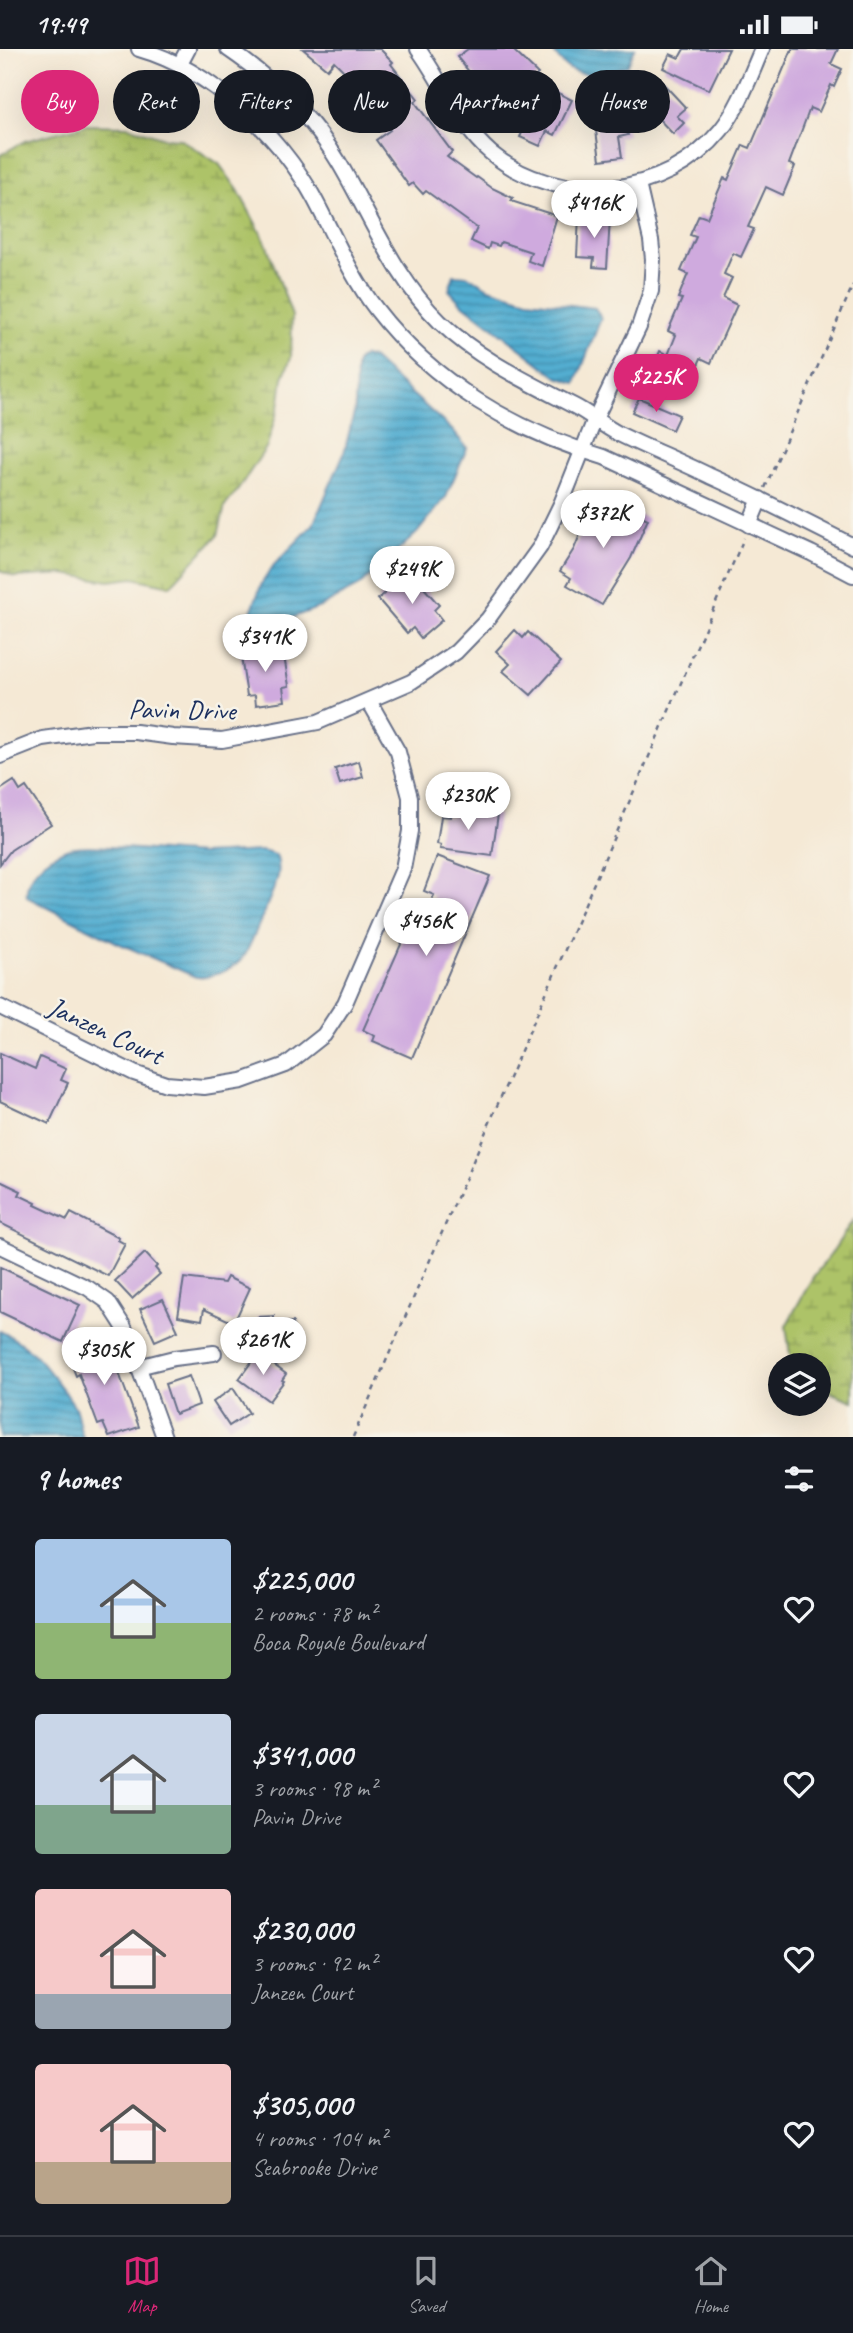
<!DOCTYPE html>
<meta charset="utf-8">
<style>
body{margin:0;font-family:Caveat,sans-serif;background:#242831;color:#f1f3f6;height:100vh;display:flex;flex-direction:column;font-size:26px;white-space:nowrap}
*{box-sizing:border-box;margin:0}
p{font-size:23px;color:#9ea1a6}
.icon{flex:none;width:38px;height:38px;fill:none;stroke:currentColor;stroke-width:2;stroke-linecap:round;stroke-linejoin:round}
.map{position:relative;height:1388px;overflow:hidden}
.drawer{display:flex;flex-direction:column;background:#171b24;flex:1}
.drawer>*{flex:none}
.hud{position:absolute;left:21px;top:21px;width:812px;height:63px;display:flex;gap:14px}
.fabs{position:absolute;left:768px;top:1304px;display:grid;gap:14px}
.fabs a{display:grid;place-items:center;width:63px;height:63px;border-radius:50%;background:#171b24;box-shadow:0 7px 28px #0002;font-size:35px}
.price{position:absolute;translate:-50% -60px;padding:0 16px;border-radius:24px;background:#fff;color:#222;font-size:23px;line-height:46px;filter:drop-shadow(0 2px 4px #0008)}
.price::after{content:'';position:absolute;left:50%;top:42px;width:21px;height:16px;margin-left:-10px;background:inherit;clip-path:polygon(0 0,100% 0,50% 100%)}
.price.current{background:#db2777;color:#fff}
ul{padding:0;list-style:none}
li{display:flex;align-items:center;gap:21px;height:175px;padding:0 35px}
li span{display:grid;place-items:center;flex:none;width:196px;height:140px;border-radius:7px;color:#555}
li>.icon{margin-inline-start:auto}
span .icon{width:84px;height:84px;fill:#fffc;stroke-width:1}
li b{font-size:30px}
h2{display:flex;justify-content:space-between;align-items:center;height:84px;padding:0 35px;font-size:30px}
.tag{padding:0 24px;border-radius:32px;background:#171b24;box-shadow:0 7px 28px #0002;font-size:24px;line-height:63px}
.tag.current{background:#db2777;color:#fff}
.status{display:flex;justify-content:space-between;align-items:center;height:49px;padding:0 35px;background:#171b24;direction:ltr}
.status svg{height:19px;fill:currentColor}
.menu{display:flex;justify-content:space-around;align-items:center;height:98px;border-top:2px solid #363941;background:#171b24;font-size:19px;color:#9ea1a6}
.menu a{display:grid;justify-items:center;gap:4px}
.menu .current{color:#db2777}
.map>svg:first-child{display:block}
.wetland{fill:url(#wetland-marsh);stroke:#647962;stroke-width:2}
.water{fill:url(#water-rules);stroke:#366e97;stroke-width:2}
.building{fill:#cfaade}
.lines{fill:none;stroke-linecap:round;stroke-linejoin:round}
.minor-casing{stroke:#677088;stroke-width:18}
.path{stroke:#677088;stroke-width:2.5;stroke-dasharray:5 5;stroke-linecap:butt}
.minor{stroke:#fff;stroke-width:14}
.labels{text-anchor:middle;stroke-width:5;stroke-linejoin:round;paint-order:stroke}
.street-label{font-size:28px;fill:#1b2f5e;stroke:#f7f3e8}
</style>
<div class="status"><b>19:49</b><svg viewBox="0 0 49 12"><path d="M0 12V9h3v3zM5 12V6h3v6zM10 12V3h3v9zM15 12V0h3v12zM26 1h20v11H26zM47 4h2v5h-2z"/></svg></div>
<div class="map">
<svg width="853" height="1388" viewBox="0 0 853 1388">
<defs>
<pattern id="wetland-marsh" width="20" height="14" patternUnits="userSpaceOnUse" patternTransform="scale(1.75)"><rect width="20" height="14" fill="#adc367"/><path d="M1 5h8M5 5V1M11 12h8M15 12V8" fill="none" stroke="#8c9f58"/></pattern>
<pattern id="water-rules" width="6" height="5" patternUnits="userSpaceOnUse" patternTransform="scale(1.75)"><rect width="6" height="5" fill="#52add0"/><path d="M0 2.5h6" fill="none" stroke="#438dac"/></pattern>
</defs>
<rect width="100%" height="100%" fill="#f7f3e8"/>
<filter id="ink" filterUnits="userSpaceOnUse"><feTurbulence type="fractalNoise" baseFrequency=".0143" numOctaves="2"/><feDisplacementMap in="SourceGraphic" scale="14" xChannelSelector="R" yChannelSelector="G"/><feConvolveMatrix kernelMatrix="1 2 1 2 8 2 1 2 1" color-interpolation-filters="sRGB"/></filter>
<filter id="wash" filterUnits="userSpaceOnUse"><feTurbulence type="fractalNoise" baseFrequency=".00686" numOctaves="4" result="noise"/><feDisplacementMap in="SourceGraphic" scale="28" xChannelSelector="R" yChannelSelector="G"/><feGaussianBlur stdDeviation="1.57" result="paint"/><feColorMatrix in="noise" values="0 0 0 0 0 0 0 0 0 0 0 0 0 0 0 0 0 1.4 0 .05"/><feComposite in="paint" operator="in"/></filter>
<g filter="url(#wash)">
<rect width="100%" height="100%" fill="#f5e9d5"/>
<g class="wetland">
<polygon points="86,76 128,77 164,89 180,90 219,115 238,141 266,194 292,267 291,309 283,329 280,352 267,397 238,441 225,457 218,486 170,537 133,529 109,532 64,525 15,528 0,522 0,106 25,92"/>
<polygon points="853,1171 853,1352 824,1341 819,1337 819,1316 798,1316 790,1306 786,1277 813,1228 831,1205"/>
</g>
<g class="water">
<path d="M 552,0 L 635,0 L 627,17 C 595,25 571,35 552,0 Z"/>
<polygon points="454,226 468,227 489,239 528,251 595,259 601,269 576,334 557,328 460,253 449,241"/>
<polygon points="364,307 372,309 452,381 467,399 446,448 417,484 359,537 320,558 291,569 271,573 262,572 251,563 262,534 274,516 313,476 344,404 355,360 356,317 359,310"/>
<path d="M 111,798 L 202,805 L 262,802 L 276,806 C 279,813 279,820 278,827 C 276,836 249,900 244,907 C 232,921 214,929 196,928 L 118,894 L 27,848 C 24,826 47,808 66,800 C 79,795 98,798 111,798 Z"/>
<path d="M 0,1282 C 29,1296 42,1312 61,1338 C 67,1346 72,1352 76,1361 C 79,1371 79,1379 83,1388 L 0,1388 Z"/>
</g>
<g id="blocks">
<g class="building">
<polygon points="303,0 380,0 393,13 391,15 418,50 415,53 452,103 447,108 476,129 477,128 492,139 513,149 511,152 557,167 542,217 528,212 531,203 501,193 499,197 490,194 488,200 471,192 477,179 426,142 423,145 413,134 409,137 376,91 390,81 374,60 367,66 358,55 369,47 334,12 327,20"/>
<polygon points="468,0 512,0 538,25 497,67 480,50 489,41 471,23 470,24 457,8"/>
<polygon points="684,0 729,0 709,41 663,19 670,5 679,9"/>
<polygon points="792,0 838,0 831,15 842,20 834,38 831,36 819,63 810,59 789,115 795,117 783,146 766,138 748,178 754,180 741,208 733,204 724,225 732,229 723,249 737,256 711,314 701,309 685,346 648,330 660,302 668,306 676,286 668,282 682,250 678,249 688,225 681,222 696,188 690,186 699,166 707,169 724,129 728,131 743,96 750,99"/>
<polygon points="658,29 686,59 677,67 684,74 673,85 634,44 648,30 655,37"/>
<polygon points="544,37 572,51 555,86 547,82 540,97 520,88"/>
<polygon points="622,48 628,86 619,88 622,108 600,111 592,52"/>
<polygon points="579,167 610,169 607,219 593,218 594,209 577,208"/>
<polygon points="639,349 679,366 672,381 632,363"/>
<polygon points="607,452 648,470 631,509 602,556 567,536 571,529 560,522 574,500 593,455 604,459"/>
<polygon points="410,523 439,556 434,561 442,571 421,589 413,579 407,584 378,550"/>
<polygon points="515,581 523,589 528,583 561,613 531,646 503,622 510,615 496,602"/>
<polygon points="282,595 289,637 283,638 285,652 256,656 255,646 247,647 240,601"/>
<polygon points="359,712 363,728 340,735 335,720"/>
<polygon points="14,732 20,742 26,738 51,775 11,801 0,815 0,741"/>
<polygon points="452,759 498,765 492,807 440,800 441,796 437,795 441,767 451,768"/>
<polygon points="437,807 490,827 412,1009 373,992 375,987 363,981 414,866 424,871 434,846 424,842"/>
<polygon points="0,1004 35,1020 40,1008 66,1020 61,1031 68,1034 49,1075 0,1052"/>
<polygon points="0,1132 21,1142 19,1146 36,1154 35,1156 67,1171 71,1164 119,1189 118,1191 125,1195 108,1227 0,1174"/>
<polygon points="145,1204 157,1217 155,1219 160,1225 132,1250 115,1232"/>
<polygon points="0,1218 80,1256 63,1293 0,1263"/>
<polygon points="227,1228 250,1239 234,1274 204,1260 202,1271 178,1267 184,1229 224,1234"/>
<polygon points="163,1250 178,1282 155,1292 140,1260"/>
<polygon points="274,1267 274,1274 293,1273 294,1298 260,1300 258,1268"/>
<polygon points="106,1289 139,1378 109,1388 103,1374 98,1376 79,1325 76,1327 67,1303"/>
<polygon points="258,1304 286,1325 282,1331 284,1332 269,1352 239,1330"/>
<polygon points="189,1327 199,1356 175,1365 165,1335"/>
<polygon points="233,1339 249,1364 229,1377 213,1353"/>
</g>
</g>
</g>
<g filter="url(#ink)">
<use href="#blocks" fill-opacity="0" stroke="#677088" stroke-width="2"/>
<g class="lines">
<defs>
<g id="minor">
<path d="M 139,0 C 209,20 280,86 314,149 C 334,186 350,226 376,260 C 432,333 516,383 604,408 L 811,504 L 853,526"/>
<path d="M 228,0 C 272,30 311,66 338,112 C 371,167 393,227 440,273 C 480,311 526,332 574,357 C 590,365 603,377 619,385 C 649,400 680,412 710,427 C 759,449 806,473 853,497"/>
<path d="M 418,0 C 443,34 458,76 491,104 C 558,160 666,149 721,81 C 740,57 750,27 762,0"/>
<polyline points="179,17 188,0"/>
<polyline points="749,476 760,450"/>
<polyline points="0,707 43,690 93,683 136,683 173,688 222,691 318,673 411,633 456,603 488,570 540,498 561,455 595,370 639,278 651,242 653,210 651,191 638,135"/>
<polyline points="0,958 134,1024 166,1035 204,1038 242,1032 286,1016 324,986 345,954 403,820 410,782 410,748 398,703 369,652"/>
<polyline points="0,1197 88,1239 108,1253 124,1278 164,1388"/>
<polyline points="138,1318 174,1309 214,1304"/>
</g>
</defs>
<use href="#minor" class="minor-casing"/>
<g class="path">
<polyline points="765,439 853,236"/>
<polyline points="353,1388 744,489"/>
</g>
<use href="#minor" class="minor"/>
</g>
</g>
<g class="labels">
<g class="street-label">
<text transform="translate(182 660) rotate(1)" y="10">Pavin Drive</text>
<text transform="translate(106 981) rotate(25)" y="10">Janzen Court</text>
</g>
</g>
</svg>
<div class="fabs">
<a><svg class="icon" aria-label="layers" viewBox="0 0 24 24"><path d="M12 4l9 5-9 5-9-5zM3 14l9 5 9-5"/></svg></a>
</div>
<b class="price" style="left:594px;top:191px">$416K</b>
<b class="price current" style="left:656px;top:365px">$225K</b>
<b class="price" style="left:603px;top:501px">$372K</b>
<b class="price" style="left:412px;top:557px">$249K</b>
<b class="price" style="left:265px;top:625px">$341K</b>
<b class="price" style="left:468px;top:783px">$230K</b>
<b class="price" style="left:426px;top:909px">$456K</b>
<b class="price" style="left:263px;top:1328px">$261K</b>
<b class="price" style="left:104px;top:1338px">$305K</b>
<div class="hud">
<a class="tag current">Buy</a>
<a class="tag">Rent</a>
<a class="tag">Filters</a>
<a class="tag">New</a>
<a class="tag">Apartment</a>
<a class="tag">House</a>
</div>
</div>
<section class="drawer">
<h2>9 homes<svg class="icon" aria-label="filters" viewBox="0 0 24 24"><path d="M4 7h16M4 17h16"/><circle cx="9" cy="7" r="2"/><circle cx="15" cy="17" r="2"/></svg></h2>
<ul>
<li><span style="background:linear-gradient(#a9c7e8 60%,#8fb573 0)"><svg class="icon" aria-label="home" viewBox="0 0 24 24"><path d="M3 11l9-7 9 7M6 9v11h12V9"/></svg></span><div><b>$225,000</b><p>2 rooms · 78 m²</p><p>Boca Royale Boulevard</p></div><svg class="icon" aria-label="heart" viewBox="0 0 24 24"><path d="M12 20l-8-8c-3-5 5-10 8-4 3-6 11-1 8 4z"/></svg></li>
<li><span style="background:linear-gradient(#c9d6e8 65%,#7fa58c 0)"><svg class="icon" aria-label="home" viewBox="0 0 24 24"><path d="M3 11l9-7 9 7M6 9v11h12V9"/></svg></span><div><b>$341,000</b><p>3 rooms · 98 m²</p><p>Pavin Drive</p></div><svg class="icon" aria-label="heart" viewBox="0 0 24 24"><path d="M12 20l-8-8c-3-5 5-10 8-4 3-6 11-1 8 4z"/></svg></li>
<li><span style="background:linear-gradient(#f6c9c9 75%,#9aa5b1 0)"><svg class="icon" aria-label="home" viewBox="0 0 24 24"><path d="M3 11l9-7 9 7M6 9v11h12V9"/></svg></span><div><b>$230,000</b><p>3 rooms · 92 m²</p><p>Janzen Court</p></div><svg class="icon" aria-label="heart" viewBox="0 0 24 24"><path d="M12 20l-8-8c-3-5 5-10 8-4 3-6 11-1 8 4z"/></svg></li>
<li><span style="background:linear-gradient(#f6c9c9 70%,#b9a48a 0)"><svg class="icon" aria-label="home" viewBox="0 0 24 24"><path d="M3 11l9-7 9 7M6 9v11h12V9"/></svg></span><div><b>$305,000</b><p>4 rooms · 104 m²</p><p>Seabrooke Drive</p></div><svg class="icon" aria-label="heart" viewBox="0 0 24 24"><path d="M12 20l-8-8c-3-5 5-10 8-4 3-6 11-1 8 4z"/></svg></li>
</ul>
</section>
<nav class="menu">
<a class="current"><svg class="icon" aria-label="map" viewBox="0 0 24 24"><path d="M3 6l6-2 6 2 6-2v14l-6 2-6-2-6 2zM9 4v14M15 6v14"/></svg>Map</a>
<a><svg class="icon" aria-label="saved" viewBox="0 0 24 24"><path d="M7 4h10v16l-5-4-5 4z"/></svg>Saved</a>
<a><svg class="icon" aria-label="home" viewBox="0 0 24 24"><path d="M3 11l9-7 9 7M6 9v11h12V9"/></svg>Home</a>
</nav>
